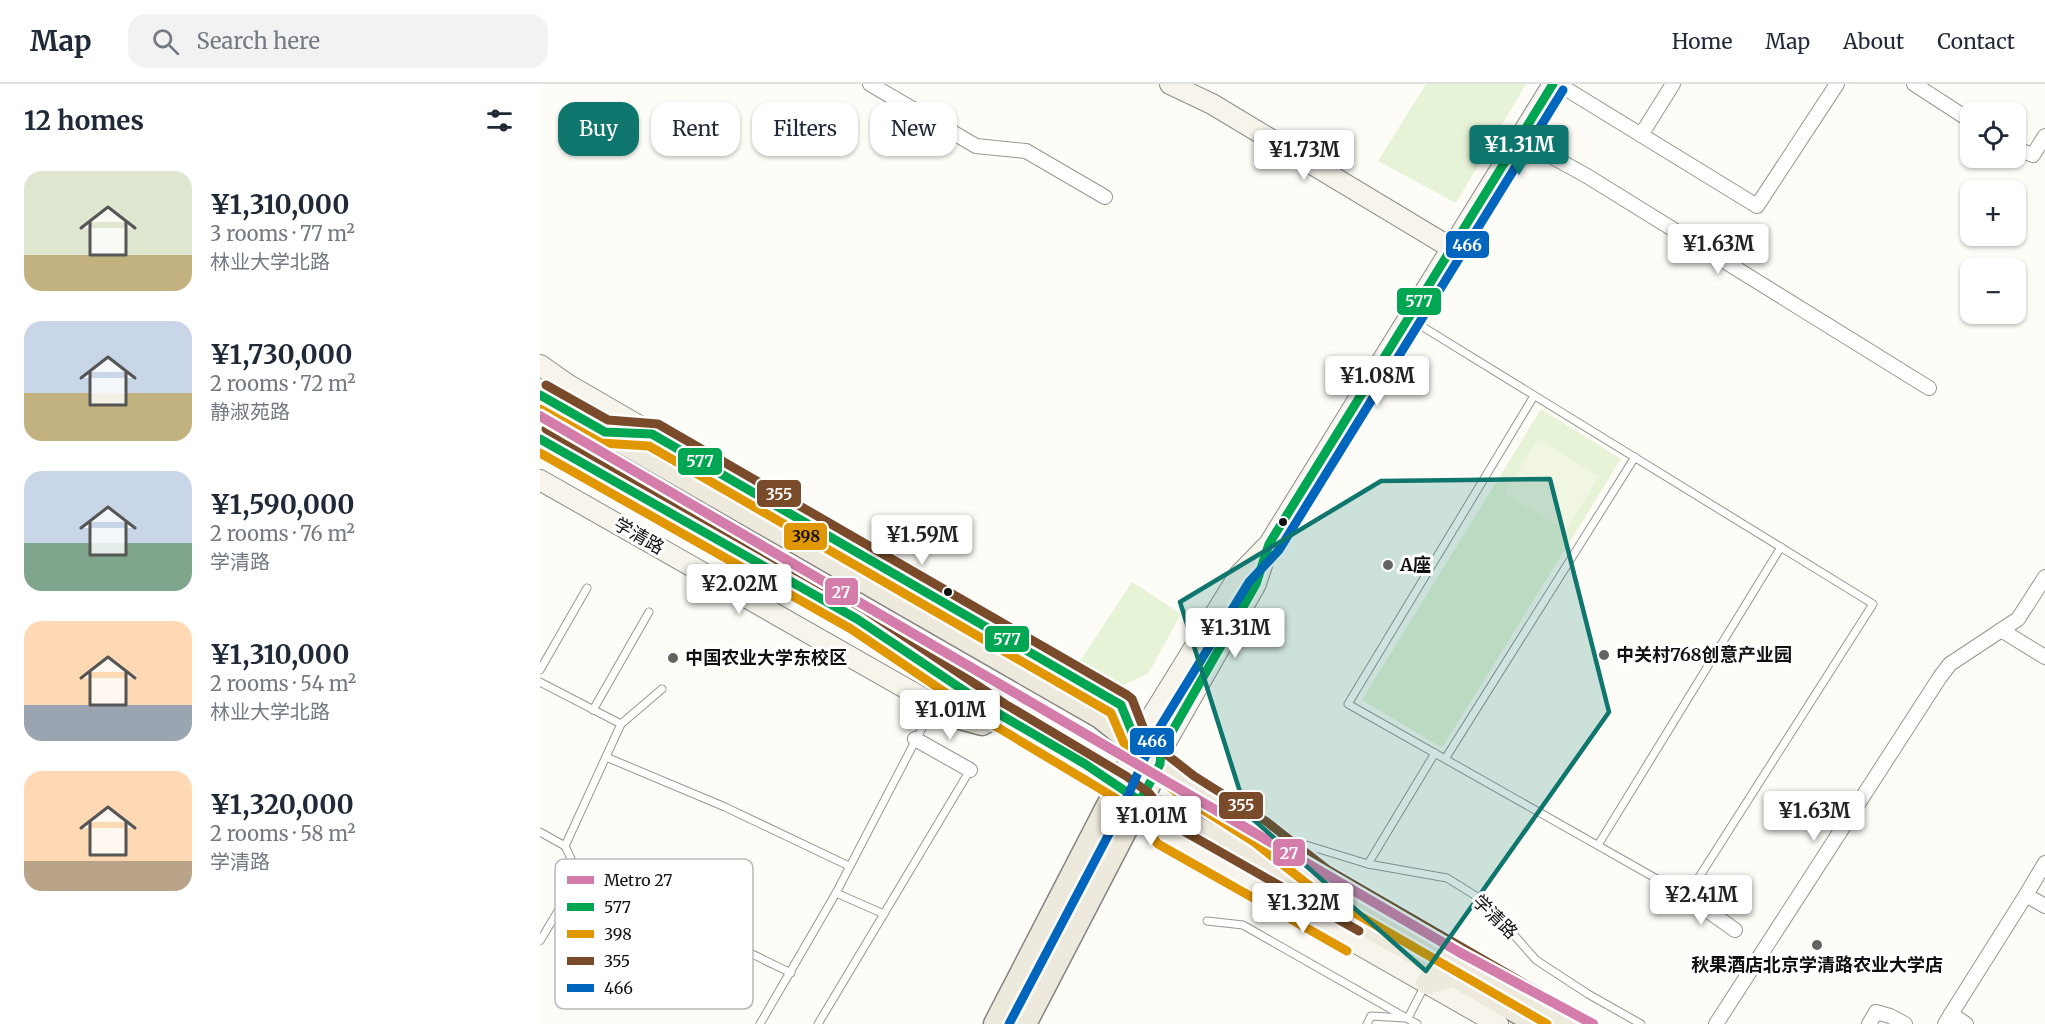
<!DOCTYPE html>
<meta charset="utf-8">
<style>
body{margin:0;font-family:Merriweather,"Noto Sans SC",serif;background:#f2f2f3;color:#1f2937;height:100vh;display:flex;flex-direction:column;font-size:22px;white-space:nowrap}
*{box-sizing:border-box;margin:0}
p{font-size:20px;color:#747a83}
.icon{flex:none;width:33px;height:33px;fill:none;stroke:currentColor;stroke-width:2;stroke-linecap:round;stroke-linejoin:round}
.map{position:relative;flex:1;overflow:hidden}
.details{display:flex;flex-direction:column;background:#fff;width:540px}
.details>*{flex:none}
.banner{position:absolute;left:18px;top:18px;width:570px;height:54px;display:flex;gap:12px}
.buttons{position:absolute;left:1420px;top:18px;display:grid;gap:12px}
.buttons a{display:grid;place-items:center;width:66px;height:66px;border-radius:12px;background:#fff;box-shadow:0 2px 4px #0004;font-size:30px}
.price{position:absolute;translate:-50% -51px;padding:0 14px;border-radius:6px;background:#fff;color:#222;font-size:20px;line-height:39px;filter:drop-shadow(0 2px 3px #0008)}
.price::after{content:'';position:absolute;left:50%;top:36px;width:18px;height:14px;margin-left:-9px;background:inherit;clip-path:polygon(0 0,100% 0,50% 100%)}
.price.on{background:#0f766e;color:#fff}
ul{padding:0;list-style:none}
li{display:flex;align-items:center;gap:18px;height:150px;padding:0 24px}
li span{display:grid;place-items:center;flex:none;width:168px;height:120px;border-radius:18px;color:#555}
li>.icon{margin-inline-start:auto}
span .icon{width:72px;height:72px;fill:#fffc;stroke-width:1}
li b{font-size:26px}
h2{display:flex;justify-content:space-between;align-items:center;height:72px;padding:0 24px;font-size:26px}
.chip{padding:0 21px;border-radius:18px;background:#fff;box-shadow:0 2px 4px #0004;font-size:21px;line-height:54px}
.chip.on{background:#0f766e;color:#fff}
header{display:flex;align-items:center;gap:36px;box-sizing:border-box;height:84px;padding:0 30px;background:#fff;border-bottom:2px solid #e0e1e3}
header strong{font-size:28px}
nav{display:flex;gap:33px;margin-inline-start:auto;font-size:21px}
.search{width:420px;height:54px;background:#f2f2f3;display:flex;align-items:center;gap:15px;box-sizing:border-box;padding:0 21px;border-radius:18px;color:#747a83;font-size:22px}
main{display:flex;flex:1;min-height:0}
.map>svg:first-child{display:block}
.green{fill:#e7f3d7}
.pitch{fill:#f0f6e1}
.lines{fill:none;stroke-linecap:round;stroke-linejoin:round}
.lane-casing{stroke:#979795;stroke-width:9}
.street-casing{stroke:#979795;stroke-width:16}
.secondary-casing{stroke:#8e8d8b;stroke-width:22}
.primary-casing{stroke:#858482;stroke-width:25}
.lane{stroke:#fffffe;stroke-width:7}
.street{stroke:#fffffe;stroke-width:14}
.secondary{stroke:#f6f4eb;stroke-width:20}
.primary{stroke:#ede9dc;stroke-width:22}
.bus-1-casing{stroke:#fff;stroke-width:14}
.bus-2-casing{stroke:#fff;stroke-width:14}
.bus-3-casing{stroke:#fff;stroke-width:14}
.bus-4-casing{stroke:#fff;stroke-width:14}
.bus-1{stroke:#00a651;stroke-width:9}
.bus-2{stroke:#e09702;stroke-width:9}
.bus-3{stroke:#7a4b2a;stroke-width:9}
.bus-4{stroke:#0065bd;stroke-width:9}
.metro-1-casing{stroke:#fff;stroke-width:15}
.metro-1{stroke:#d47daa;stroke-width:10}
.marked{fill:#0f766e;fill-opacity:0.2;stroke:#0f766e;stroke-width:4.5;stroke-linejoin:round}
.bus-dot{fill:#111;stroke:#fff;stroke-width:2}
.poi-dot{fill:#646362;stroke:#fff;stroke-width:2}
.labels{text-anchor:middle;stroke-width:6;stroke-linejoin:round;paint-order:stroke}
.street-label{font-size:18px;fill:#111;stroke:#fff}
.poi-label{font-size:18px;font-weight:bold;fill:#111;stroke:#fff;text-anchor:start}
.key{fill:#fff;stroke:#b8b8b8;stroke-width:1.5}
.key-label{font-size:16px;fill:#111}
.line-badge{stroke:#fff;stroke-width:2}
.badge-label{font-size:16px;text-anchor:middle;font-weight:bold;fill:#fff}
.pale-badge-label{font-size:16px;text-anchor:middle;font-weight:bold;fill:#111}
</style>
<header>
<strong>Map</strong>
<div class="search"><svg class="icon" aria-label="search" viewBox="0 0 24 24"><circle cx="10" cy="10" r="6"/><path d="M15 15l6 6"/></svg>Search here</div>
<nav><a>Home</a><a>Map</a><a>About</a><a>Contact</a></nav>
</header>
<main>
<section class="details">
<h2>12 homes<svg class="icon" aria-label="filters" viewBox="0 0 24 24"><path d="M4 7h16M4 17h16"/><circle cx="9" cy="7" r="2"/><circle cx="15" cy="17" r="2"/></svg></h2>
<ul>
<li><span style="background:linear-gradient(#dfe7d0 70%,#c2b280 0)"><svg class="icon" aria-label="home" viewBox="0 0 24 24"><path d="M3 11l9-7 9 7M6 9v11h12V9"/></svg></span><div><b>¥1,310,000</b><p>3 rooms · 77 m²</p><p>林业大学北路</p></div></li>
<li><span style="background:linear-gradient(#c9d6e8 60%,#c2b280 0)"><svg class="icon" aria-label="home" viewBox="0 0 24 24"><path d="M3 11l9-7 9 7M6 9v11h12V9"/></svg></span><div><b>¥1,730,000</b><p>2 rooms · 72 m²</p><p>静淑苑路</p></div></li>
<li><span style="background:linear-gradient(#c9d6e8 60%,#7fa58c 0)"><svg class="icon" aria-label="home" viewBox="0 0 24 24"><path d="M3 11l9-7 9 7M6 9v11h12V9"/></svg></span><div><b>¥1,590,000</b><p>2 rooms · 76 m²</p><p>学清路</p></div></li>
<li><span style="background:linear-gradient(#ffd9b3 70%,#9aa5b1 0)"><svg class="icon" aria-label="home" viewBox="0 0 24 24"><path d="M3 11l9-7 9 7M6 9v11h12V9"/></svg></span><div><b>¥1,310,000</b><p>2 rooms · 54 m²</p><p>林业大学北路</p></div></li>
<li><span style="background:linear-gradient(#ffd9b3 75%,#b9a48a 0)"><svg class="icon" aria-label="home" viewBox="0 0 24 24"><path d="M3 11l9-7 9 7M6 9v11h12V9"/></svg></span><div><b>¥1,320,000</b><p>2 rooms · 58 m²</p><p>学清路</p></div></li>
</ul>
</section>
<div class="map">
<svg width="1505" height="940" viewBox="0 0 1505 940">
<rect width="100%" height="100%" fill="#fdfcf7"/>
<g class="green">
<polygon points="886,0 986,0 916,119 838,77"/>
<polygon points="1001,325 1081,375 902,664 822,616"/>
<polygon points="592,498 641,530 608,590 569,607 533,588"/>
</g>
<polygon class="pitch" points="998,355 1059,392 1027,446 964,410"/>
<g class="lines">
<defs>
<g id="lane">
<polyline points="870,235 1333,520 1147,812 808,620 994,312"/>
<polyline points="0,586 47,504"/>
<polyline points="0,598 81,640 122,605"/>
<polyline points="53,626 109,528"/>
<polyline points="81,640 25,762 39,792 140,835 251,889"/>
<polyline points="66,673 185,723 309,782"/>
<polyline points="905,675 1095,373"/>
<polyline points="0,748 25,762"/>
<polyline points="743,754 828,780 907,794 944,817 996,876 1048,910 1101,940"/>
<polyline points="1058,761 1241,463"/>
<polyline points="828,780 895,669"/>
<polyline points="296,809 344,830"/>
<polyline points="667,837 703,841 877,940"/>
<polyline points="0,857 39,792"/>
<polyline points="868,934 885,901"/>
<polyline points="220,940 296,809 393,623"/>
<polyline points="278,940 430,686"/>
<polyline points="827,940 831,932 865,934"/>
</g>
<g id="street">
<polyline points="330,0 436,62 486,67 565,113"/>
<polyline points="1018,0 1217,122 1297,0"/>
<polyline points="1374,0 1431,37"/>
<polyline points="1101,51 1133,0"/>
<polyline points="980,55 1047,92 1389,304"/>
<polyline points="1476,65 1493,71 1505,52"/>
<polyline points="1461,546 1505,573"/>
<polyline points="375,655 430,686"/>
<polyline points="1486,811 1505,779"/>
<polyline points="1147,812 1195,846"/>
<polyline points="1411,930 1486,811 1505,822"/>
<polyline points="1176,940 1400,593 1410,580 1478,535 1505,493"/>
<polyline points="1329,940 1336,928 1350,932 1365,940"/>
<polyline points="1405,940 1411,930 1426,940"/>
</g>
<g id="secondary">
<polyline points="630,0 672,20 913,165"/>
<polyline points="0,281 27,300 581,621 598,663"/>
<polyline points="0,396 416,633"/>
<polyline points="598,663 604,645 699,491 729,460 1013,0"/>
<polyline points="620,680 621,667 716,500 727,466"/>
<polyline points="600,717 625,750 958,940"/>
</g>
<g id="primary">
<polyline points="0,311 560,633 647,702 721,748 781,796 1031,940"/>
<polyline points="70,348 112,350"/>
<polyline points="0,355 317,535 459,630 545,680 600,717 633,730 998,940"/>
<polyline points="416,633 442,640 459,630"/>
<polyline points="887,899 913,892"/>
<polyline points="455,940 598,663"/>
<polyline points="485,940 620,680"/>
</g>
</defs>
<use href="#lane" class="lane-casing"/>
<use href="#street" class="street-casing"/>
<use href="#secondary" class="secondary-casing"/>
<use href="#primary" class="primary-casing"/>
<use href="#lane" class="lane"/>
<use href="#street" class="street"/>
<use href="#secondary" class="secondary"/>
<use href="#primary" class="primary"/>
<defs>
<g id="bus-1">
<polyline points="0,311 65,348 112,350 581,621 598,663"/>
<polyline points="0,355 317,535 459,630 545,680 600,717 620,680 621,667 716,500 729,460 1013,0"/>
</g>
<g id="bus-2">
<polyline points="0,325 61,359 109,362 571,629 589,671 640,711 714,758 775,806 1007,940"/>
<polyline points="0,369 311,545 452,640 572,712 592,726 618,760 807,867"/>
</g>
<g id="bus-3">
<polyline points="6,301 68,336 118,340 587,611 592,615 608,656 654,692 727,738 788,786 1037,930"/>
<polyline points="6,345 324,525 465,620 586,692 609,709 633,741 819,847"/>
</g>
<polyline id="bus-4" points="469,940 581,727 615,651 709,498 739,466 1023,6"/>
</defs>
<use href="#bus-1" class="bus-1-casing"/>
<use href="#bus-2" class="bus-2-casing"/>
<use href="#bus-3" class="bus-3-casing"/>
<use href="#bus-4" class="bus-4-casing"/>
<use href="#bus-1" class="bus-1"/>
<use href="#bus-2" class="bus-2"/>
<use href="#bus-3" class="bus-3"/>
<use href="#bus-4" class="bus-4"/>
<defs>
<polyline id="metro-1" points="0,332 919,868 1053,940"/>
</defs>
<use href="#metro-1" class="metro-1-casing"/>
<use href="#metro-1" class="metro-1"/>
</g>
<path class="marked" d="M 1010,395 L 1069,628 L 886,887 L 707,730 L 640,518 L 841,397 Z"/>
<g class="bus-dot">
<circle cx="743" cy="438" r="5"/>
<circle cx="408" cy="508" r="5"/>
</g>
<g class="poi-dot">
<circle cx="848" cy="481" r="6"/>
<circle cx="1064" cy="571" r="6"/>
<circle cx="133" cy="574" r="6"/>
<circle cx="1277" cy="861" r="6"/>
</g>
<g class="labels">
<g class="street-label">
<text transform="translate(99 452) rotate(30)" y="6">学清路</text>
<text transform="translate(955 833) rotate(44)" y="6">学清路</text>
</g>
<g class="poi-label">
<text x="860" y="487">A座</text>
<text x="1076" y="577">中关村768创意产业园</text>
<text x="145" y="580">中国农业大学东校区</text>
<text x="1277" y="887" text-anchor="middle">秋果酒店北京学清路农业大学店</text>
</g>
</g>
<rect x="15" y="775" width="198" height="150" rx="9" class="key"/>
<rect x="27" y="792" width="27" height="8" fill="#d47daa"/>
<rect x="27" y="819" width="27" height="8" fill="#00a651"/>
<rect x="27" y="846" width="27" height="8" fill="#e09702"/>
<rect x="27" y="873" width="27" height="8" fill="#7a4b2a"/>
<rect x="27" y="900" width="27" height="8" fill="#0065bd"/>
<g class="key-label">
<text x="64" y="802">Metro 27</text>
<text x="64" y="829">577</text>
<text x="64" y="856">398</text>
<text x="64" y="883">355</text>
<text x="64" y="910">466</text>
</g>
<g class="line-badge">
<rect x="905" y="146" width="45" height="29" rx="6" fill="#0065bd"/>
<rect x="856" y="203" width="46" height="29" rx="6" fill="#00a651"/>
<rect x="137" y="363" width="46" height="29" rx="6" fill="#00a651"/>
<rect x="216" y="395" width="46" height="29" rx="6" fill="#7a4b2a"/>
<rect x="243" y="438" width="45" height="29" rx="6" fill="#e09702"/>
<rect x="284" y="493" width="35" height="29" rx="6" fill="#d47daa"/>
<rect x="444" y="541" width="46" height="28" rx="6" fill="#00a651"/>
<rect x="589" y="643" width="46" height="29" rx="6" fill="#0065bd"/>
<rect x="678" y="707" width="46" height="29" rx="6" fill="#7a4b2a"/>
<rect x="732" y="754" width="34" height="29" rx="6" fill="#d47daa"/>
</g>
<g class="badge-label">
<text x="927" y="167">466</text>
<text x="879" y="223">577</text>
<text x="160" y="383">577</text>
<text x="239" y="416">355</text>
<text x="301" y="514">27</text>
<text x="467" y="561">577</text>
<text x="612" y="663">466</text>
<text x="701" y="727">355</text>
<text x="749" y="775">27</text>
</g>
<g class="pale-badge-label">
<text x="266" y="458">398</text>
</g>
</svg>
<div class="buttons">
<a><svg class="icon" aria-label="locate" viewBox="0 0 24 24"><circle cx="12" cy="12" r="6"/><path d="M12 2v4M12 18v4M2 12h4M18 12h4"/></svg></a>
<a>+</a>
<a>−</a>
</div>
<b class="price on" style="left:979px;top:92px">¥1.31M</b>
<b class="price" style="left:764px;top:97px">¥1.73M</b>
<b class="price" style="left:1178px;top:191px">¥1.63M</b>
<b class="price" style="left:837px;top:323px">¥1.08M</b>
<b class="price" style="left:382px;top:482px">¥1.59M</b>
<b class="price" style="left:199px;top:531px">¥2.02M</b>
<b class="price" style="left:695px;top:575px">¥1.31M</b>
<b class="price" style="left:410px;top:657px">¥1.01M</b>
<b class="price" style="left:1274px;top:758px">¥1.63M</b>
<b class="price" style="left:611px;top:763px">¥1.01M</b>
<b class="price" style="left:1161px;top:842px">¥2.41M</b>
<b class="price" style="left:763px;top:850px">¥1.32M</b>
<div class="banner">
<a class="chip on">Buy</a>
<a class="chip">Rent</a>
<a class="chip">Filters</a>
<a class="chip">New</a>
</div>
</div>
</main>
